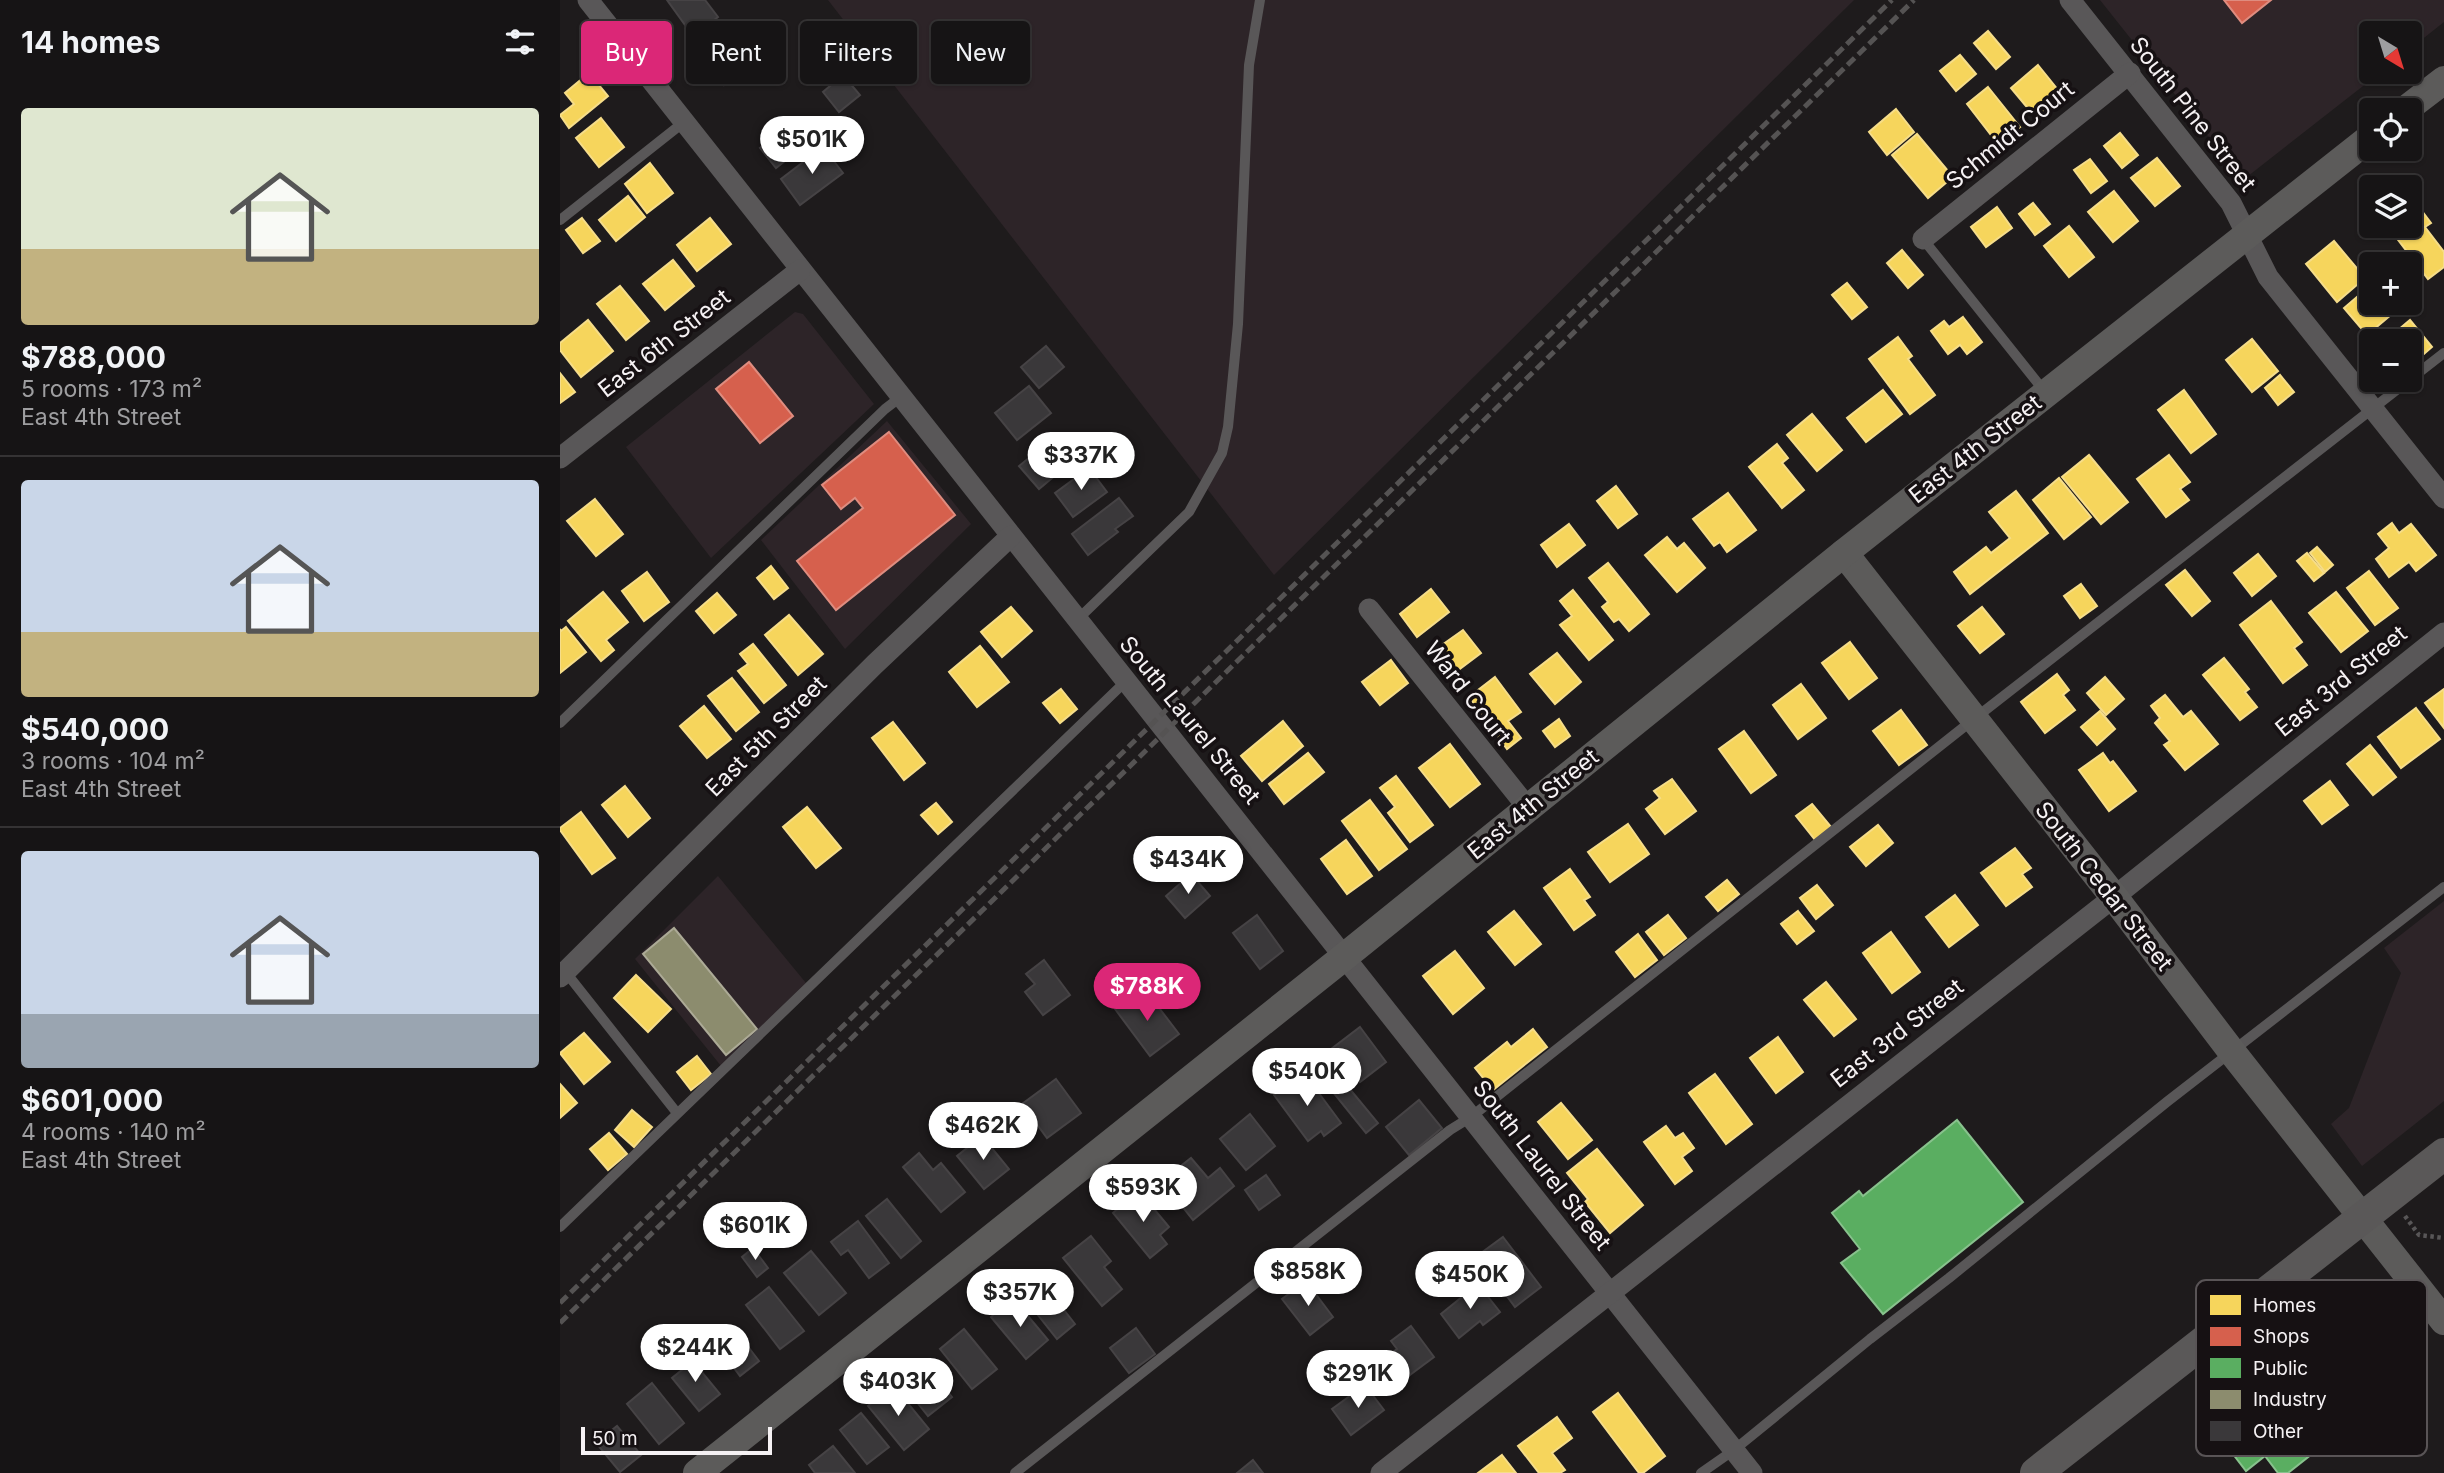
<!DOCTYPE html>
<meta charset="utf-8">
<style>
body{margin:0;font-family:Inter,sans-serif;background:#1f1d1e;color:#f1f3f6;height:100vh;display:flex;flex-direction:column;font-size:26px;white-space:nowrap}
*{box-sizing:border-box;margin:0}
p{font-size:23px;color:#9e9ea0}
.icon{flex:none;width:38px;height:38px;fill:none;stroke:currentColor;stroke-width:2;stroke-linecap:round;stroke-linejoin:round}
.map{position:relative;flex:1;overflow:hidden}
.details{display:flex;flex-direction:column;background:#161415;width:560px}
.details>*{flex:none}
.top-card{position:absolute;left:21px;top:21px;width:665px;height:63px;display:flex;gap:14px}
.needle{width:46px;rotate:142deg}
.controls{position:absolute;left:1799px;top:21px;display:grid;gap:14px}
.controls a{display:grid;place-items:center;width:63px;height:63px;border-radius:7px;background:#161415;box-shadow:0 2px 5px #0004,0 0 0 2px #353334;font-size:35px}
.scale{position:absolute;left:21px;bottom:18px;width:191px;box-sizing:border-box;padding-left:7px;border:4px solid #f5f1f3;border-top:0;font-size:19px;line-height:24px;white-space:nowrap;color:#f5f1f3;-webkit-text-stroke:5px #161113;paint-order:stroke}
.price{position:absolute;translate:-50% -60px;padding:0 16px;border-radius:24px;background:#fff;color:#222;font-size:23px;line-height:46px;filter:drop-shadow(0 2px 4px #0008)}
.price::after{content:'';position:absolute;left:50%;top:42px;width:21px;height:16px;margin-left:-10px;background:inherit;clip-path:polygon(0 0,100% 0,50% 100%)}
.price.current{background:#db2777;color:#fff}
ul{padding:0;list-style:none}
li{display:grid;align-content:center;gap:14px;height:371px;padding:0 21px}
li+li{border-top:2px solid #353334}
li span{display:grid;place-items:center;height:217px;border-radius:7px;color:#555}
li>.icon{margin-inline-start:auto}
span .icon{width:126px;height:126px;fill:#fffc;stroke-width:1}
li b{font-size:30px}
h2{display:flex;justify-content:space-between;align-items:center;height:84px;padding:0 21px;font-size:30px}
.tag{padding:0 24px;border-radius:7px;background:#161415;box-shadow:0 2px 5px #0004,0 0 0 2px #353334;font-size:24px;line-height:63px}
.tag.current{background:#db2777;color:#fff}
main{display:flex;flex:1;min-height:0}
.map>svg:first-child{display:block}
.built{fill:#2d2428}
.homes{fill:#f6d55c;stroke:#f6dd89;stroke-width:2}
.shops{fill:#d6604d;stroke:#df8c7f;stroke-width:2}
.public{fill:#5aae61;stroke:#88c28d;stroke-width:2}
.industry{fill:#8c8c6e;stroke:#acaa96;stroke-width:2}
.building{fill:#3a383a;stroke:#464345;stroke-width:2}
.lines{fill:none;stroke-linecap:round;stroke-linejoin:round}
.path{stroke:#585657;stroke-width:4.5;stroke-dasharray:3.5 3.5;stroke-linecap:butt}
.lane{stroke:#595758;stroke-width:10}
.street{stroke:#595758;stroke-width:21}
.secondary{stroke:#5c5b5a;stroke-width:28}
.primary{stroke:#5a5858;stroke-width:32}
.rail{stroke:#555353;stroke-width:5;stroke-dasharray:10 5;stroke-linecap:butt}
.labels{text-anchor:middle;stroke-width:7;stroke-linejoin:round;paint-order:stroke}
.street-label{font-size:23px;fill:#f5f1f3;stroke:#161113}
.key{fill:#161113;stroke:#595456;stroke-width:2}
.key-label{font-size:19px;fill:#f5f1f3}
</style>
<main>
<section class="details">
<h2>14 homes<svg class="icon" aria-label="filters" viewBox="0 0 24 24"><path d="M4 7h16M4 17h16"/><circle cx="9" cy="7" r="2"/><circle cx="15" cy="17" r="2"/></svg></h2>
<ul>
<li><span style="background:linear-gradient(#dfe7d0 65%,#c2b280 0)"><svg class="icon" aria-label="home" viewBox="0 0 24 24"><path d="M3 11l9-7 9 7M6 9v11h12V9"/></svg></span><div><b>$788,000</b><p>5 rooms · 173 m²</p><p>East 4th Street</p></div></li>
<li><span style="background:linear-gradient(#c9d6e8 70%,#c2b280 0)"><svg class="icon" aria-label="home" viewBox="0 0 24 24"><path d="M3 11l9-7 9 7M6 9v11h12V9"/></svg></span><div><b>$540,000</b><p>3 rooms · 104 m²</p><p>East 4th Street</p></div></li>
<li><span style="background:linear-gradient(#c9d6e8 75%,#9aa5b1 0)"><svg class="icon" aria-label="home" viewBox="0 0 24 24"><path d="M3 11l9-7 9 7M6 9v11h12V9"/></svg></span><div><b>$601,000</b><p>4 rooms · 140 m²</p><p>East 4th Street</p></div></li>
</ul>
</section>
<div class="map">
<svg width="1884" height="1473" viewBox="0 0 1884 1473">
<rect width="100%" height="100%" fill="#1e1b1c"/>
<g class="built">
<polygon points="268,0 1294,0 714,575"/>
<polygon points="1540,0 1884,0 1884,22 1850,49 1850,33 1811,33 1811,72 1821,72 1683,180"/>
<polygon points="235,312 243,314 314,404 151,558 66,447"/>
<polygon points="327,421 411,524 285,649 201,540"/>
<polygon points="158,876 246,983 161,1066 75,959"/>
<polygon points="1884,901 1884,1101 1802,1166 1771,1124 1789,1108 1841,973 1824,948"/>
</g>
<g class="homes">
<polygon points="1428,31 1450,57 1436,69 1414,43"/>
<polygon points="1400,55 1416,74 1396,91 1380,71"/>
<polygon points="1478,65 1502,95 1476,118 1451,88"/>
<polygon points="29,73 48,96 9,128 0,115 14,104 5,93"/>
<polygon points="1428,87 1460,127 1438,144 1407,104"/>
<polygon points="1336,109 1354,132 1327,155 1309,132"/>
<polygon points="41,118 64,147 39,167 16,138"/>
<polygon points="1560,133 1578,155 1562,168 1544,146"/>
<polygon points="1357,134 1393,177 1368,198 1332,155"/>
<polygon points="1597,158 1620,186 1595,206 1571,178"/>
<polygon points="1530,159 1547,181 1531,193 1514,170"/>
<polygon points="90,163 113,193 87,213 65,184"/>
<polygon points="1554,191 1578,221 1553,242 1528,212"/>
<polygon points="68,196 85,217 56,241 39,220"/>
<polygon points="1473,203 1490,224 1475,235 1459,214"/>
<polygon points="1856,203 1871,223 1865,227 1884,252 1884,267 1868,279 1832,232 1841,226 1850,226 1850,208"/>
<polygon points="1437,207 1452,228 1426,247 1411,227"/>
<polygon points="22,218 40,241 23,253 6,230"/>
<polygon points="150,218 171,244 137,271 117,245"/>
<polygon points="1509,226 1534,257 1509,277 1484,246"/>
<polygon points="1774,241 1805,278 1777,302 1746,264"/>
<polygon points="1342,250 1363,275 1348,288 1327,263"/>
<polygon points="113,260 134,286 105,310 83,284"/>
<polygon points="1287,283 1307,307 1292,319 1272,295"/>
<polygon points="1811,285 1811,303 1844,304 1807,335 1784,308"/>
<polygon points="60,286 89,321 66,340 37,304"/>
<polygon points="1403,317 1422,342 1407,354 1400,345 1388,354 1371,331 1384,321 1389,327"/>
<polygon points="28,320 53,351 21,377 0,350 0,343"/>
<polygon points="1850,320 1872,347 1850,366 1850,341 1825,341"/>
<polygon points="1338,337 1352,356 1348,359 1375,395 1350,414 1309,359"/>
<polygon points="1692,339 1718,371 1692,392 1666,360"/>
<polygon points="0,373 15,392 0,403"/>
<polygon points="1720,375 1734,392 1718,405 1705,388"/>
<polygon points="1323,390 1342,414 1306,442 1287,418"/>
<polygon points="1624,390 1656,434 1631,453 1598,410"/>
<polygon points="1252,414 1282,450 1257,471 1227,435"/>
<polygon points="1217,444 1228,458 1222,463 1244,490 1222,508 1189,467"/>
<polygon points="1529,455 1568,502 1541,524 1502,477"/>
<polygon points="1609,455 1630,482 1620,489 1629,500 1606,517 1577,479"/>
<polygon points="1499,478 1531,517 1504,539 1473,500"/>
<polygon points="1056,486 1077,514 1058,528 1037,501"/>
<polygon points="1456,491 1488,533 1410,594 1394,572 1426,547 1431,553 1450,538 1429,512"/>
<polygon points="1168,493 1196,530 1167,552 1160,542 1154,546 1133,519"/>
<polygon points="35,499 63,534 36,556 7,521"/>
<polygon points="1832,523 1839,533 1851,524 1876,555 1856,571 1849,562 1829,577 1816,559 1829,548 1818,534"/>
<polygon points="1009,524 1025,545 997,567 981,545"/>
<polygon points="1107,537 1117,549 1124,543 1145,568 1117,592 1085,555"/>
<polygon points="1757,547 1773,565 1765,572 1750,553"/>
<polygon points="1747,553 1764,573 1754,581 1737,561"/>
<polygon points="1698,554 1716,576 1692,596 1674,573"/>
<polygon points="1048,563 1089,614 1069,631 1059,619 1054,622 1042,607 1048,602 1029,578"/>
<polygon points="211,566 228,588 214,599 197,578"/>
<polygon points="1625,570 1650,601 1632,616 1606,585"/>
<polygon points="1809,571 1838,608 1815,625 1787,588"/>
<polygon points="87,572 109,602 84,621 62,591"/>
<polygon points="1521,584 1537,606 1520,618 1504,596"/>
<polygon points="871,589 889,612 857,637 840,614"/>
<polygon points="1013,590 1053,640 1029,660 1000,625 1012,616 1000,601"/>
<polygon points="43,592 68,622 46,640 54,650 41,661 8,621"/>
<polygon points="1776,592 1808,631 1781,652 1749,613"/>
<polygon points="157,593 176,615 154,633 136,611"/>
<polygon points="1711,601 1742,642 1734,648 1747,665 1723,683 1680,625"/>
<polygon points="451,607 472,631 442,657 421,632"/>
<polygon points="1422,607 1444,634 1420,653 1398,626"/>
<polygon points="229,615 263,654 238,675 205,635"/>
<polygon points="6,627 26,652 0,673 0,629 1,631"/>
<polygon points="903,630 921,653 893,674 875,650"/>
<polygon points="1290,642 1317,678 1289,699 1262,663"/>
<polygon points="193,644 226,685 204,703 178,671 188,664 180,654"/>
<polygon points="420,646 449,682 417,707 389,672"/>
<polygon points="997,653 1021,682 995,704 970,674"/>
<polygon points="1664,658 1689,689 1685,692 1697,707 1680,720 1643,675"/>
<polygon points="831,660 848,683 820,705 802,682"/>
<polygon points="1497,674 1509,690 1503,695 1515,710 1485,733 1461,702"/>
<polygon points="935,677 961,712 948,721 961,738 947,749 909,697"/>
<polygon points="1545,677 1564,699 1546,715 1527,693"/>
<polygon points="172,678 199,712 176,731 148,696"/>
<polygon points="1241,684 1266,718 1238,739 1213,705"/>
<polygon points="501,689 517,709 500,723 483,703"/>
<polygon points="1884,689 1884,728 1865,703"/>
<polygon points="1605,695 1623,717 1631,711 1658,744 1625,770 1604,745 1610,741 1595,723 1600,718 1591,706"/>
<polygon points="144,706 171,739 147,758 120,726"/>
<polygon points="1856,708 1880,739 1841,768 1818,737"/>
<polygon points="1341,710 1367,745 1339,765 1313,731"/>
<polygon points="1540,711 1555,729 1537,745 1521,727"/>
<polygon points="999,719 1010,736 995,747 983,731"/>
<polygon points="723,721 743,746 702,781 681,756"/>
<polygon points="333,722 365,763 344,780 312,738"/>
<polygon points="1184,731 1216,775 1191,793 1159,749"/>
<polygon points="890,744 920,784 890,807 859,768"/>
<polygon points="1810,745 1836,777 1813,795 1787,764"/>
<polygon points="748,753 764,772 724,804 709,784"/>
<polygon points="1543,753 1550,763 1553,761 1576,791 1549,811 1519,770"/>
<polygon points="836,776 873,825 850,842 828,813 835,807 820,788"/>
<polygon points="1112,779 1136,811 1105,834 1086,809 1100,798 1094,791"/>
<polygon points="1770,781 1788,805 1762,824 1744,801"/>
<polygon points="65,786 90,818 68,837 42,805"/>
<polygon points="810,800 847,849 819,870 782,821"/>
<polygon points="376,803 392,822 378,834 361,815"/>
<polygon points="1252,804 1272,828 1256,841 1236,816"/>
<polygon points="247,807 281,848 256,868 223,827"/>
<polygon points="21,812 55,858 32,874 0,830 0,828"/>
<polygon points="1068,824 1089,854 1050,882 1028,852"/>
<polygon points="1318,825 1333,843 1306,866 1290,847"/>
<polygon points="786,840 812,876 787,894 761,859"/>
<polygon points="1455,848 1471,868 1462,874 1472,887 1446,906 1421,873"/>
<polygon points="1010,869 1030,897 1024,900 1035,915 1014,930 984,888"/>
<polygon points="1167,880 1179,894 1158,911 1146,897"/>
<polygon points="1257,885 1273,905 1256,919 1240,898"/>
<polygon points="1395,895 1418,925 1389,947 1366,917"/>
<polygon points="954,911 981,944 955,965 928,932"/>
<polygon points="1238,911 1254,931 1237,944 1221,924"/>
<polygon points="1108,915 1126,938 1104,955 1086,932"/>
<polygon points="1331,932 1360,972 1332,993 1303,953"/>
<polygon points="1078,934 1097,960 1075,977 1056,952"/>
<polygon points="895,951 924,988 893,1014 863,976"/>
<polygon points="76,975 111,1009 88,1032 54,998"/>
<polygon points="1266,982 1296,1019 1274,1036 1244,1000"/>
<polygon points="973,1029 987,1047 933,1090 915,1068 947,1042 951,1047"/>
<polygon points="24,1033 50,1062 24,1084 0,1053"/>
<polygon points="1218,1037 1243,1072 1216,1093 1190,1058"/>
<polygon points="137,1056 151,1074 131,1090 117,1072"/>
<polygon points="1155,1074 1192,1124 1166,1144 1129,1093"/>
<polygon points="0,1084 17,1103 0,1118"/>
<polygon points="1001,1103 1032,1140 1008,1159 978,1122"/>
<polygon points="72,1110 92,1127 74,1147 55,1130"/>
<polygon points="1106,1126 1115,1138 1123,1133 1134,1148 1122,1157 1132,1171 1115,1184 1084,1142"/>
<polygon points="49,1133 67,1154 48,1170 30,1149"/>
<polygon points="1037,1149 1083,1205 1050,1233 1025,1202 1028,1199 1007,1173"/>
<polygon points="1058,1393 1105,1456 1083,1473 1079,1473 1033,1412"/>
<polygon points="997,1417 1012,1438 992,1453 1005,1470 1000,1473 979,1473 958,1446"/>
<polygon points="942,1455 956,1473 918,1473"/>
</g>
<g class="shops">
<polygon points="1664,0 1711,0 1682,23"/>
<polygon points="189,362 233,416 200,443 156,389"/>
<polygon points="329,432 395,515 276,610 237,561 303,508 295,498 281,509 262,485"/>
</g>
<g class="public">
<polygon points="1397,1120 1463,1202 1323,1314 1281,1263 1300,1249 1272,1213 1299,1191 1303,1196"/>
<polygon points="1704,1383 1757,1450 1728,1473 1718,1473 1705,1456 1686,1471 1650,1424"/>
</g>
<polygon class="industry" points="114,928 197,1029 166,1055 83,954"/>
<g class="building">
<polygon points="107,0 145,0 158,17 133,36"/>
<polygon points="194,23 212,45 164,85 146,62"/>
<polygon points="283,75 300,95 279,112 263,92"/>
<polygon points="234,121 250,141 216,168 200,148"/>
<polygon points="263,147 283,173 240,205 221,179"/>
<polygon points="486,346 504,367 479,388 461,367"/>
<polygon points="469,386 491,413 457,440 435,413"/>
<polygon points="492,439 511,462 479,489 459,466"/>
<polygon points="529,468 547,492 513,517 495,493"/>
<polygon points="559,498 573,516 555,529 558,532 528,555 512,534"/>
<polygon points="631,874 650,896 625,918 606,896"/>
<polygon points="697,915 723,951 700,969 673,933"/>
<polygon points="484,960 510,995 483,1015 465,992 475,984 466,974"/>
<polygon points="578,992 587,1005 593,1000 619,1034 590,1056 555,1009"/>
<polygon points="800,1027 826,1062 800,1082 794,1074 782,1082 762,1056"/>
<polygon points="744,1073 781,1123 764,1136 761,1131 748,1141 714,1095"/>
<polygon points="496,1079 521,1113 487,1138 462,1104"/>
<polygon points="784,1082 818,1123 806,1133 772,1091"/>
<polygon points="859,1100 882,1128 849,1155 826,1127"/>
<polygon points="690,1114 715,1146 686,1170 660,1139"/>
<polygon points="422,1136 449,1169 424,1189 397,1156"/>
<polygon points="359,1153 373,1170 381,1163 405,1192 381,1212 343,1167"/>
<polygon points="631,1158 648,1178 660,1168 674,1186 633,1220 602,1181"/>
<polygon points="706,1175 720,1195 699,1210 685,1190"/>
<polygon points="579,1191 609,1227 600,1235 607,1244 590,1258 553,1213"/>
<polygon points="327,1199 361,1241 341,1258 306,1216"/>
<polygon points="221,1202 236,1222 220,1235 204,1216"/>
<polygon points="298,1221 329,1263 309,1278 288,1250 281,1255 271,1242"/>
<polygon points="531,1236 551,1261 544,1267 562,1289 542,1306 503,1258"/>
<polygon points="943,1237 981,1287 955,1307 917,1256"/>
<polygon points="193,1248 208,1268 197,1277 182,1257"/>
<polygon points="251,1251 286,1293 259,1315 224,1273"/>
<polygon points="476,1274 515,1324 497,1339 462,1295 472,1287 467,1281"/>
<polygon points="746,1281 773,1317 750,1335 722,1299"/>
<polygon points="918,1284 940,1312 923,1325 920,1321 899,1338 881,1314"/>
<polygon points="209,1287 244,1331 220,1349 186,1305"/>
<polygon points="453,1298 488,1340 466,1359 431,1317"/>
<polygon points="851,1326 874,1357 835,1386 818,1363 837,1349 831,1341"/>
<polygon points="173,1327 199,1361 180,1376 168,1360 163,1364 149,1345"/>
<polygon points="576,1328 595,1354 569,1373 550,1348"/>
<polygon points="404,1329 437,1369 412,1389 380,1349"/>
<polygon points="127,1354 160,1394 139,1411 112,1378 123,1369 117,1362"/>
<polygon points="364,1362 392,1397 368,1416 340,1381"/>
<polygon points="92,1383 124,1423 99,1444 67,1404"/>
<polygon points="333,1385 369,1429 344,1450 308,1406"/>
<polygon points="805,1385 824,1410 791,1435 772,1409"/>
<polygon points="301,1413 329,1447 307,1464 280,1430"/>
<polygon points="57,1426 81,1455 60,1472 36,1443"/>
<polygon points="273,1446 295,1473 255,1473 249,1465"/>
<polygon points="693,1460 703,1473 677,1473"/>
</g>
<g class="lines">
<polyline class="path" points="1845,1216 1859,1235 1884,1238"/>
<g class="lane">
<polyline points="0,220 124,122"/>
<polyline points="1363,239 1485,392"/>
<polyline points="517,620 629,512 662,453 668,427 678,324 689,65 700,0"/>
<polyline points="0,723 325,409 342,396"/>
<polyline points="4,970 117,1113"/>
<polyline points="0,1227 565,682"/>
<polyline points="455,1473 890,1130 911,1117 1414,719 1884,353"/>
<polyline points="1141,1473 1174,1450 1310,1339 1389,1278 1608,1101 1884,887"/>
</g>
<g class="street">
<polyline points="28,0 1192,1473"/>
<polyline points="1510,0 1671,203 1708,277 1884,498"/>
<polyline points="1363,239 1570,73"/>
<polyline points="0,458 240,270"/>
<polyline points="809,609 968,808"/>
<polyline points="0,977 315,664 451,536"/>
<polyline points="821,1473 1554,897 1884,633"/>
</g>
<g class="secondary">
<polyline points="1845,110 1884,80"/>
<polyline points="1284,553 1554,897 1672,1052 1884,1321"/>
<polyline points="137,1473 784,957 1284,553 1811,137"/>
</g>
<polyline class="primary" points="1476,1473 1884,1154"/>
<g class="rail">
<polyline points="0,1303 1332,0"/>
<polyline points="0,1323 1354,0"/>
</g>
</g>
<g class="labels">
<g class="street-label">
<text transform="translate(1633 114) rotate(52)" y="8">South Pine Street</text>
<text transform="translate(1450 135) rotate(-39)" y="8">Schmidt Court</text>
<text transform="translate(104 343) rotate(-38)" y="8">East 6th Street</text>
<text transform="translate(1415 449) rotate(-38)" y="8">East 4th Street</text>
<text transform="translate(1781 681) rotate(-39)" y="8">East 3rd Street</text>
<text transform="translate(908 693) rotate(52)" y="8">Ward Court</text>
<text transform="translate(630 720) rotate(51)" y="8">South Laurel Street</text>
<text transform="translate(206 736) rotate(-45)" y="8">East 5th Street</text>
<text transform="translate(973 804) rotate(-39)" y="8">East 4th Street</text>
<text transform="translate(1544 886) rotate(52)" y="8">South Cedar Street</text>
<text transform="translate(1337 1033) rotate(-38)" y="8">East 3rd Street</text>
<text transform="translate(982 1165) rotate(52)" y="8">South Laurel Street</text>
</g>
</g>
<rect x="1636" y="1280" width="231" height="176" rx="10" class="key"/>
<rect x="1650" y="1295" width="31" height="20" fill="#f6d55c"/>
<rect x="1650" y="1327" width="31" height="19" fill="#d6604d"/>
<rect x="1650" y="1358" width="31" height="20" fill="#5aae61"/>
<rect x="1650" y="1390" width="31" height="19" fill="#8c8c6e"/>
<rect x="1650" y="1421" width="31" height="20" fill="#3a383a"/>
<g class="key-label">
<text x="1693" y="1312">Homes</text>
<text x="1693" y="1343">Shops</text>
<text x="1693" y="1375">Public</text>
<text x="1693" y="1406">Industry</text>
<text x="1693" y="1438">Other</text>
</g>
</svg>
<div class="controls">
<a><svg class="needle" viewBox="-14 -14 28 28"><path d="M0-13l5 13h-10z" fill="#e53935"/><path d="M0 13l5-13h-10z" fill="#9e9ea0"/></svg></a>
<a><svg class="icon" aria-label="locate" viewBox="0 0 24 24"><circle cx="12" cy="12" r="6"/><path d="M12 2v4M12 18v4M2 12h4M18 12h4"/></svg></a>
<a><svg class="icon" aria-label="layers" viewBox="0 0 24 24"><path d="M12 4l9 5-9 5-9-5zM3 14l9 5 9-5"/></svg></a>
<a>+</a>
<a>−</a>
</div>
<div class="scale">50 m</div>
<b class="price" style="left:252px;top:176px">$501K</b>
<b class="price" style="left:521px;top:492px">$337K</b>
<b class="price" style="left:628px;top:896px">$434K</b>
<b class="price current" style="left:587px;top:1023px">$788K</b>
<b class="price" style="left:747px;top:1108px">$540K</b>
<b class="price" style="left:423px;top:1162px">$462K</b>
<b class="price" style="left:583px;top:1224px">$593K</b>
<b class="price" style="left:195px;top:1262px">$601K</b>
<b class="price" style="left:748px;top:1308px">$858K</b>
<b class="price" style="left:910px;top:1311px">$450K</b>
<b class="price" style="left:460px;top:1329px">$357K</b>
<b class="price" style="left:135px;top:1384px">$244K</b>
<b class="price" style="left:798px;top:1410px">$291K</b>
<b class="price" style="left:338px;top:1418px">$403K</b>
<div class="top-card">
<a class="tag current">Buy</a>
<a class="tag">Rent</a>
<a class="tag">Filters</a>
<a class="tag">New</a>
</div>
</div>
</main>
